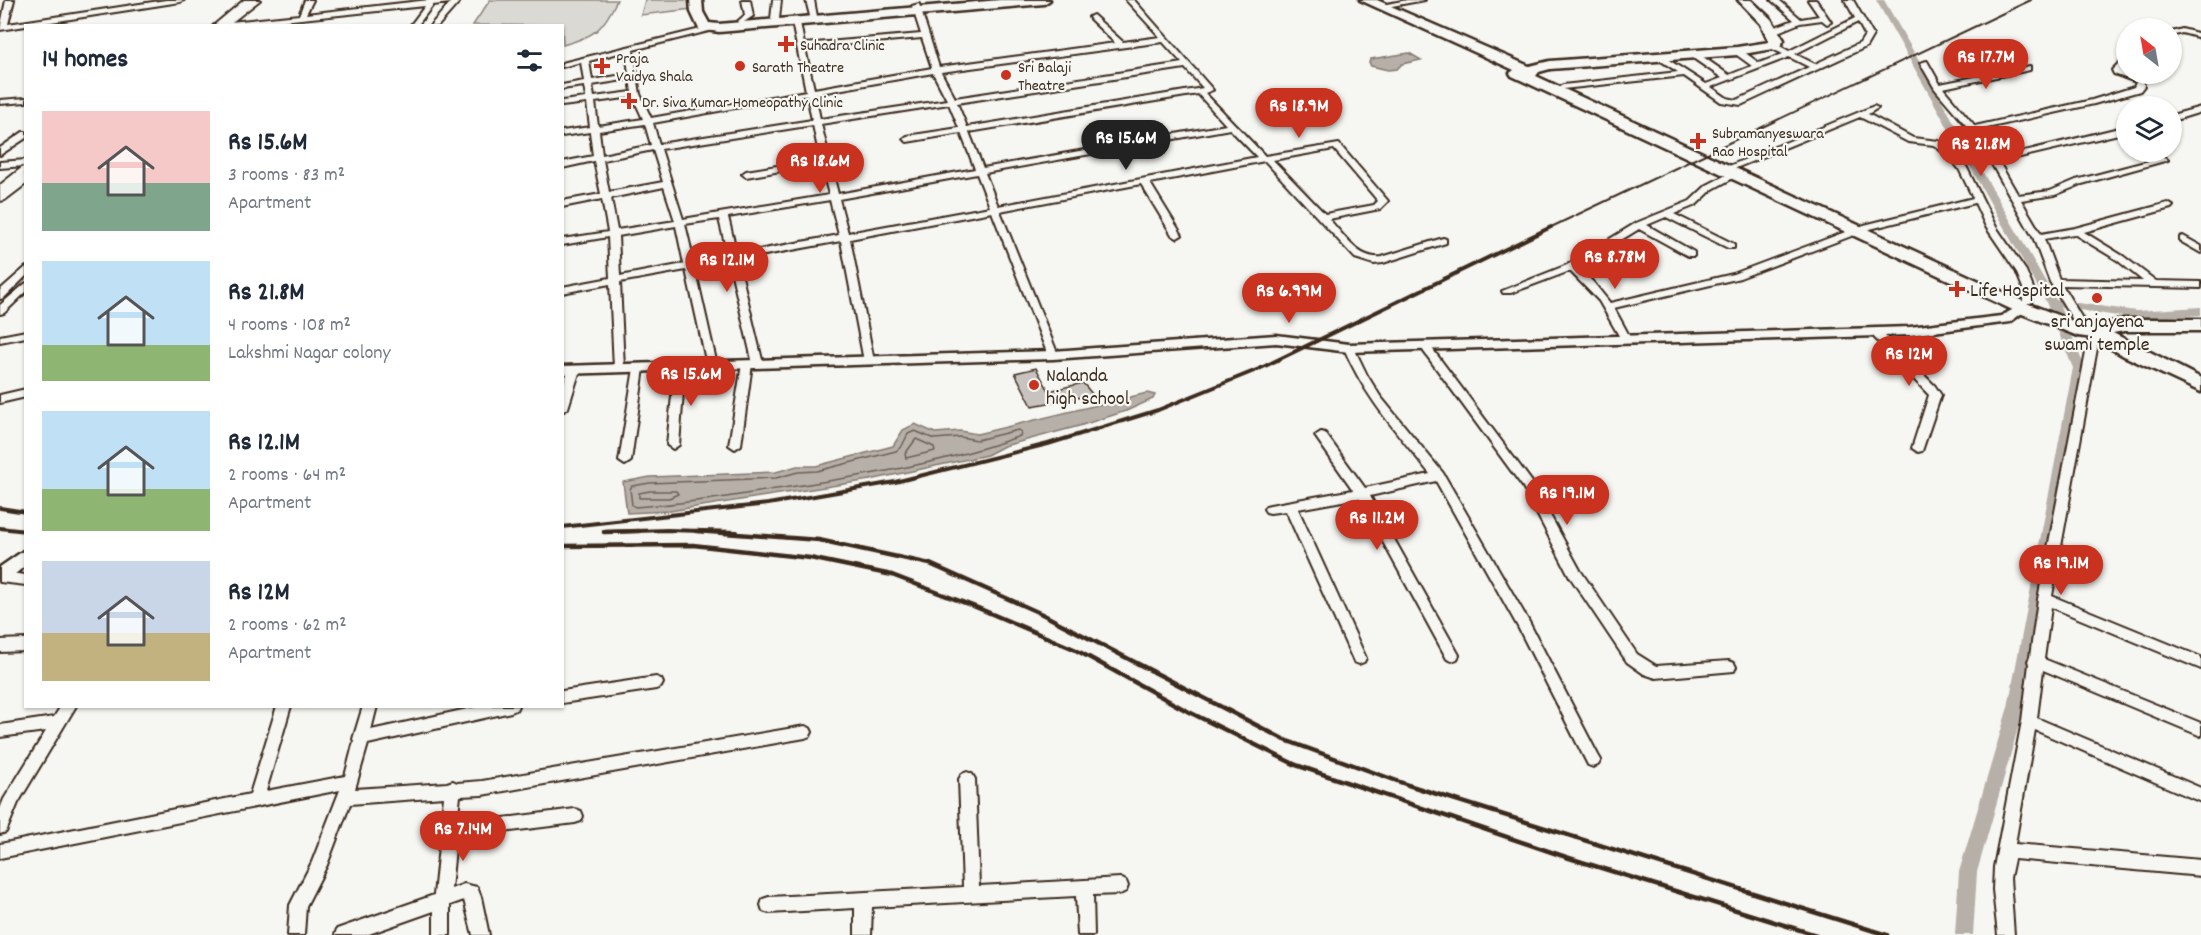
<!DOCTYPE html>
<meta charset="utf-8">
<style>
body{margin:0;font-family:Dekko,sans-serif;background:#f2f2f3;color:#1f2937;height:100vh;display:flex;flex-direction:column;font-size:22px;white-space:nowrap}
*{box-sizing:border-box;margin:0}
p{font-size:20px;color:#747a83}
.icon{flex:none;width:33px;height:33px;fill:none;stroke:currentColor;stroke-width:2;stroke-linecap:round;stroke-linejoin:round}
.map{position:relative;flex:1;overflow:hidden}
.side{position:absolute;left:24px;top:24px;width:540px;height:684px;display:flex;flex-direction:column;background:#fff;border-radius:0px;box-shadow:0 2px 4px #0004}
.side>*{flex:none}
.needle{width:39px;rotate:329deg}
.buttons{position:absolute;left:2116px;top:18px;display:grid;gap:12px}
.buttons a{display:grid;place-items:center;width:66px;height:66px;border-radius:50%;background:#fff;box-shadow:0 2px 4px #0004;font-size:30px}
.price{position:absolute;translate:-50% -51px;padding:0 14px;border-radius:21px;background:#c8321e;color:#fff;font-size:20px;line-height:39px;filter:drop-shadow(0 2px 3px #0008)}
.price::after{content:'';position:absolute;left:50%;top:36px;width:18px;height:14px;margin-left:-9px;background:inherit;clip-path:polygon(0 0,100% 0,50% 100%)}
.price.selected{background:#222;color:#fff}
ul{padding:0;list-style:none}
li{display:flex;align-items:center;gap:18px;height:150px;padding:0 18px}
li span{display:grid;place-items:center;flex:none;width:168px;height:120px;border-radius:0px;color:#555}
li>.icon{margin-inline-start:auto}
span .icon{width:72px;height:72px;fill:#fffc;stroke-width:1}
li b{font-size:26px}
h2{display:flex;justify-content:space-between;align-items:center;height:72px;padding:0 18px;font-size:26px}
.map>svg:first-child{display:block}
.green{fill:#dad9d3;stroke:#8a8278;stroke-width:1.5}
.water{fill:#b6b0a9;stroke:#857a71;stroke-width:1.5}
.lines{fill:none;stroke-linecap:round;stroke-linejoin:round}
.shore{stroke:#6c6056;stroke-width:1.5}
.canal{fill:#b6b0a9;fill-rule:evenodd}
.building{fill:#c8c3be;stroke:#3b2a1e;stroke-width:1.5}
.minor-casing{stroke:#3b2a1e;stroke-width:4}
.tertiary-casing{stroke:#3b2a1e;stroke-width:5}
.primary-casing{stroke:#3b2a1e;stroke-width:4}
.trunk-casing{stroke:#3b2a1e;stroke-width:5}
.minor{fill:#f6f6f2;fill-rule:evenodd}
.tertiary{fill:#f6f6f2;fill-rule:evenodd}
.primary{fill:#f6f6f2;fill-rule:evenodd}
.trunk{fill:#f6f6f2;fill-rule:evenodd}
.rail-far2{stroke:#3b2a1e;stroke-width:2}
.rail-far1{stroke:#3b2a1e;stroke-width:4}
.rail{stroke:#3b2a1e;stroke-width:4.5}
.poi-dot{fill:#c8321e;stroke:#f6f6f2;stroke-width:2}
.labels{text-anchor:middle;stroke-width:4.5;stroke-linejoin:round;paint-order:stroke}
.far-poi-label{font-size:16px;fill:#3b2a1e;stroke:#f6f6f2;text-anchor:start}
.poi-label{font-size:20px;fill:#3b2a1e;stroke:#f6f6f2;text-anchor:start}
</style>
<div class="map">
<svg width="2201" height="935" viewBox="0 0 2201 935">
<rect width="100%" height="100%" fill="#f6f6f2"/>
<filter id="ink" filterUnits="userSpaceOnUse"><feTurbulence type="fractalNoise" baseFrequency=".0167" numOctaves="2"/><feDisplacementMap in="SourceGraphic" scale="12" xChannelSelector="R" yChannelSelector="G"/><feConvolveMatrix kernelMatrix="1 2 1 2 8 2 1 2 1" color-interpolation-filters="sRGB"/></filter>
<g filter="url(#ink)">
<g class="green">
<path d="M 490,0 L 617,0 C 603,30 595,36 563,45 L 562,26 L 473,25 Z"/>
<polygon points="645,0 692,0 692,9 641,15"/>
</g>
<g class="water">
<polygon points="1409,53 1421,60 1402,64 1397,69 1388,70 1371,66 1369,62 1371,59"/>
<polygon points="1147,393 1155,395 1153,399 1126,411 1079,426 1004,446 987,455 870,480 670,511 627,513 623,482 650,477 776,472 797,466 816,466 893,446 903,430 915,424 935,433 960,431 977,434"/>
</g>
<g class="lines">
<g class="shore">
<path d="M 1018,430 L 1021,432 L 1020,436 C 946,463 867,475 789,487 C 738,495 687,504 635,507 L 632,505 L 630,489 L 632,486 L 650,483 L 776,478 L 798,472 L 817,471 L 896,451 L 902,446 L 908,434 L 915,431 L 934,439 L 960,437 L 977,440 Z"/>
<polygon points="916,439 934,447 935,451 906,458 905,454"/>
<polygon points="650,491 676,491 678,494 669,498 639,498 639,493"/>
</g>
<polygon class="canal" points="1876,0 1884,0 2056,300 2136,311 2201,307 2201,315 2136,319 2060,307 2085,368 2024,707 1977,872 1973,935 1955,935 1959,872 2008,707 2073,368 2046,302"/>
</g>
<polygon class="building" points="1036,368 1049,391 1083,383 1093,395 1032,406 1015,373"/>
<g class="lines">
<defs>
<g id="minor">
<polygon points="6,0 14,0 8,24 166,0 184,0 180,2 0,30"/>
<polygon points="305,0 313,0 306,14 429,0 461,0 438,26 430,26 450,3 433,5 417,26 410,26 425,6 236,26 216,25 220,23 299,15"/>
<polygon points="742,0 750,0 753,16 741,24 737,22 745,15"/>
<polygon points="773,0 781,0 779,19 775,21 771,19"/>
<polygon points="806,0 814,0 818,22 811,20"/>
<path d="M 1126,0 L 1134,0 L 1213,90 L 1205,93 L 1265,156 L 1339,144 L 1388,201 L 1380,209 L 1329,219 C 1344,235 1358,260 1382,257 L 1443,238 L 1446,239 L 1446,243 L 1383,263 L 1374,264 L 1355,258 L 1265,161 L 1150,183 L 1182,235 L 1177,238 L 1172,235 L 1141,184 L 1000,211 L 1058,355 L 1053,358 L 1048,355 L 992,212 L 850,239 L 874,361 L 869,364 L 864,361 L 841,241 L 738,260 L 763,364 L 758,367 L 753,364 L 729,262 L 695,268 L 717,365 L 712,368 L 707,365 L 686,270 L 620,282 L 624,368 L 619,371 L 614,368 L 610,284 L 562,293 L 562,287 L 610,278 L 608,237 L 562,245 L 562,239 L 608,232 L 602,199 L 562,207 L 562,201 L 601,194 L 594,161 L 562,168 L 562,162 L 593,156 L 590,132 L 562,136 L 562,131 L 590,127 L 587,103 L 562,106 L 562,101 L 586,98 L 584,86 L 562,89 L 562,85 L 584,81 L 581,62 L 562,67 L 562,63 L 713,26 L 713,30 L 633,50 L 640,94 L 651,118 L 806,91 L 792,22 L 796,20 L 800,22 L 804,44 L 921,34 L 912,6 L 919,4 L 939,67 L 1115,43 L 1090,19 L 1089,17 L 1093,15 L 1123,42 L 1160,37 ZM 922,38 L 932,68 L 814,89 L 805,48 ZM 1163,42 L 1182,63 L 955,98 L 941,72 ZM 626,51 L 629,74 L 592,80 L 589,61 ZM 1185,68 L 1203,88 L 967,127 L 957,103 ZM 933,73 L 947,100 L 820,119 L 815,94 ZM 630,79 L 632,92 L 594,97 L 592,85 ZM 1198,94 L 1226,125 L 983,168 L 969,132 ZM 807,95 L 812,120 L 659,144 L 653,123 ZM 633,97 L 643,119 L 598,126 L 595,102 ZM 949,104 L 959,128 L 907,136 L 903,139 L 907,142 L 961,133 L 975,169 L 838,194 L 821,124 ZM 645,124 L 651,145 L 602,155 L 599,131 ZM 813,125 L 820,159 L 746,171 L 742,174 L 746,177 L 821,164 L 829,195 L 683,219 L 661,149 ZM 1230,129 L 1257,157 L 998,206 L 985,173 ZM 1334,149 L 1378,201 L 1374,205 L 1325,214 L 1273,160 ZM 653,150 L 663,182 L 609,192 L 603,160 ZM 977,174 L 990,207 L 848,233 L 839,199 ZM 664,187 L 675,221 L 617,230 L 611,198 ZM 830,200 L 839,235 L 737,254 L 728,217 ZM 719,219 L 728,256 L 694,262 L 685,224 ZM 676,226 L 684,264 L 620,276 L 618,236 Z"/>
<polygon points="1407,0 1425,0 1381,8 1377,6"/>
<polygon points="1771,0 1779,0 1801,19 1819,16 1808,0 1816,0 1831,22 1827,24 1822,20 1800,23 1773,34 1767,34 1767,30 1794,20"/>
<path d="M 1845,0 L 1853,0 L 1873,35 L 1866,47 L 1741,105 L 1721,102 L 1684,76 L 1563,89 L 1559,87 L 1563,85 L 1678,72 L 1658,59 L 1657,57 L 1661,55 L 1706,84 L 1722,78 L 1690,56 L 1690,52 L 1696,52 L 1729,75 L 1752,66 L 1734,53 L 1734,49 L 1740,49 L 1759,63 L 1783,54 L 1768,47 L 1768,43 L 1774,43 L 1789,51 L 1855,18 ZM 1858,22 L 1865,35 L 1860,43 L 1815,64 L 1795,54 ZM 1789,57 L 1809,67 L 1737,100 L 1727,98 L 1711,87 Z"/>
<polygon points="2182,29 2201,34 2201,38 2182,33 2172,36 2172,32"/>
<path d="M 2124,58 L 2127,58 L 2127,64 L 2120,70 L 2143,79 L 2144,86 L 2140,91 L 2094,104 L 1978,130 L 1996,158 L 2127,126 L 2127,132 L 1999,162 L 2018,195 L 2050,191 L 2076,180 L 2164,157 L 2168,160 L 2082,184 L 2055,195 L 2021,200 L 2041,234 L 2075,228 L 2168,203 L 2173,206 L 2171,208 L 2084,232 L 2123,256 L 2156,281 L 2201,282 L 2201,288 L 2062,285 L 2083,320 L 2078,323 L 2073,320 L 2050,282 L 2033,237 L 1990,161 L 1970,130 L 1935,89 L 1920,63 L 1927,61 L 1940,84 L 2030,66 L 2030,70 L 1943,88 L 1975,126 L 2092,100 L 2134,87 L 2136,82 L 2114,74 L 2112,70 ZM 2074,234 L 2117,260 L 2143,281 L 2059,279 L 2044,239 Z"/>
<polygon points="26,98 26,102 0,104 0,100"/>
<polygon points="1874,106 1878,108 1868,114 1913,138 1939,141 1959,157 1967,168 1996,227 2026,271 2033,288 2031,303 2023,303 2023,288 2016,271 1986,227 1975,203 1870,229 1740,278 1614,308 1631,339 1626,342 1622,341 1599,301 1570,271 1511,293 1503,293 1502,291 1567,265 1636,223 1690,201 1707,185 1734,171 1738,174 1737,176 1713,189 1696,205 1674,214 1734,244 1734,248 1728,248 1666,217 1647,225 1694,252 1694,256 1688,256 1639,229 1577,267 1593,282 1610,303 1733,274 1864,225 1973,198 1959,169 1953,161 1934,145 1908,142 1860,117 1736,168 1733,169 1729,166"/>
<polygon points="2201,107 2201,112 2172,121 2172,115"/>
<polygon points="23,132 26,132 26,138 0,155 0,148"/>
<polygon points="26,160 26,173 0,193 0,185 24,166 0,168 0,162"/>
<polygon points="2183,236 2201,246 2201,253 2180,241 2180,237"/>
<polygon points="26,267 26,276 4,298 0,299 0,290"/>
<polygon points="26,283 26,292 4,313 0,314 0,305"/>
<polygon points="1875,329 1879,330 1935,386 1941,395 1922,451 1918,452 1912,448 1929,395 1871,334 1870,332 1871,330"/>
<polygon points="2095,329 2100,332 2052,596 2201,657 2201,669 2051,607 2044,659 2201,723 2201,736 2043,670 2037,718 2201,788 2201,802 2035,730 2015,844 2201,860 2201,876 2014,859 2010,878 2014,935 1998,935 1993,890 1994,867 2022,721 2029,664 2028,661 2030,657 2038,599 2090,332"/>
<polygon points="26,331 26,337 0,342 0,336"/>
<polygon points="1424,342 1428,343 1532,482 1580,570 1637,654 1656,666 1729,661 1734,663 1736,667 1734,671 1656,678 1644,674 1627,662 1570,577 1523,487 1419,345"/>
<path d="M 1349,345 L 1354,348 L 1367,375 L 1380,396 L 1443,473 L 1528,620 L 1598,755 L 1601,760 L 1598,765 L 1593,767 L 1588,765 L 1518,627 L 1436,481 L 1370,496 L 1459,655 L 1457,659 L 1452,661 L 1447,659 L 1359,498 L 1298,509 L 1366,658 L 1364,662 L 1359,664 L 1354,662 L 1286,511 L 1270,513 L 1266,512 L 1264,509 L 1266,506 L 1270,505 L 1353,490 L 1315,436 L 1321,432 L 1325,433 L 1365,488 L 1430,474 C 1397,432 1365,398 1344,348 Z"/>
<polygon points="747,361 752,364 741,445 735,449 729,445 742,364"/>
<polygon points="680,363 685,366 679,445 673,449 667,445 675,366"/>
<polygon points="639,365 644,368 631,461 625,465 619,461 634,368"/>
<path d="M 575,367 L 580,370 L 568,408 L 562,412 C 562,399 561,372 575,367 Z"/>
<polygon points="26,389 26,397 0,403 0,395"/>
<polygon points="0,572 26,575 26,585 0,582"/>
<polygon points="26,639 26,651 0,652 0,640"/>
<polygon points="656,677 661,679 663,683 661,687 656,689 562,703 562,691"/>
<polygon points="61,706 76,706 18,803 6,832 0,834 0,809 4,799 46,731 0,737 0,725 54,717"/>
<polygon points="277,706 291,706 266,791 345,776 354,741 353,739 363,706 377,706 371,730 481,706 518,706 516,710 511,712 368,744 355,789 447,783 453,781 457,783 482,781 805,726 810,728 812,732 810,736 805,738 482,795 460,796 457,824 575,809 581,811 583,816 581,821 575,823 456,838 451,889 464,884 477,887 481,897 489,935 473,935 464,900 450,905 450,935 434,935 434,911 366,935 335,935 337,929 434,895 444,797 350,804 327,865 306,906 304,935 288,935 290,905 312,862 340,790 0,858 0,844 250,794"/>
<polygon points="967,772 972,774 975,779 979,886 1120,878 1126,881 1128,886 1126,891 1120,894 1093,895 1094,935 1078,935 1076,896 872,907 871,935 855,935 855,908 769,913 763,911 761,905 763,899 769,897 963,887 959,779 962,774"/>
</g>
<g id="tertiary">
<polygon points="2023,304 2029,308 2010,322 1910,335 1349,352 1276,343 1053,359 562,374 562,366 1053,351 1276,335 1349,344 1910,327 2001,316"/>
<polygon points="26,549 26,565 14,575 0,580 0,567"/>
</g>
<g id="primary">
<polygon points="244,0 260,0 227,26 213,26"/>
<polygon points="26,173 26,184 5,200 0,201 0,190"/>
</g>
<g id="trunk">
<polygon points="690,0 702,0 703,12 709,23 719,24 1000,0 1050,0 1044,4 719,32 699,29 691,12"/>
<polygon points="1360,0 1377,0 1529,66 1550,61 1737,47 1769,42 1761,24 1738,0 1751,0 1771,19 1784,40 1779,48 1737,55 1550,69 1539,72 1536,76 2029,304 2083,325 2090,322 2099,325 2124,319 2201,319 2201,331 2124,331 2113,333 2201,378 2201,392 2124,356 2093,338 2078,336 2017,312 1512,76 1510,73 1514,70"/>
</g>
</defs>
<use href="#minor" class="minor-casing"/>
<use href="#tertiary" class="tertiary-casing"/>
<use href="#primary" class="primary-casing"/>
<use href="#trunk" class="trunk-casing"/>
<use href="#minor" class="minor"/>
<use href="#tertiary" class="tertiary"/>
<use href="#primary" class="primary"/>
<use href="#trunk" class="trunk"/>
<polyline class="rail-far2" points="1547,229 2031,0"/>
<g class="rail-far1">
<polyline points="0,508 26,512"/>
<polyline points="562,527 768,504 895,482 1048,444 1158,410 1259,369 1551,227"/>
<polyline points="0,528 26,531"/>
<polyline points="604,532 667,530 737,532"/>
</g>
<g class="rail">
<polyline points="696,531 819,540 930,564 1042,614 1285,740 1408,785 1887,935"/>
<polyline points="604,532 639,531"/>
<polyline points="562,546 693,545 810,558 892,575 978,608 1074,649 1189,712 1296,765 1566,857 1816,935"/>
</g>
</g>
</g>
<g class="poi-dot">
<path d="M783 35h6v6h6v6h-6v6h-6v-6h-6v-6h6z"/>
<path d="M599 57h6v6h6v6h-6v6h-6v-6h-6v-6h6z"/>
<circle cx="740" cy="66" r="6"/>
<circle cx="1006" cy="75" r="6"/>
<path d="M626 92h6v6h6v6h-6v6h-6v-6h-6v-6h6z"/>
<path d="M1695 132h6v6h6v6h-6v6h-6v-6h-6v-6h6z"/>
<path d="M1954 280h6v6h6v6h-6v6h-6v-6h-6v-6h6z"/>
<circle cx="2097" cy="298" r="6"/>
<circle cx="1034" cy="385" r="6"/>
</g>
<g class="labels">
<g class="far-poi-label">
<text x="800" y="50">Suhadra Clinic</text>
<text x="616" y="63">Praja<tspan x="616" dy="18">Vaidya Shala</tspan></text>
<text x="752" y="72">Sarath Theatre</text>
<text x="1018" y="72">Sri Balaji<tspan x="1018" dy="18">Theatre</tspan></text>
<text x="642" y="107">Dr. Siva Kumar Homeopathy Clinic</text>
<text x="1712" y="138">Subramanyeswara<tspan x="1712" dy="18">Rao Hospital</tspan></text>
</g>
<g class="poi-label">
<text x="1970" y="296">Life Hospital</text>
<text x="2097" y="327" text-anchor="middle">sri anjayena<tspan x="2097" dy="23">swami temple</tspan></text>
<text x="1046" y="381">Nalanda<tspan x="1046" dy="23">high school</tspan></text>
</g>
</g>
</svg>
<div class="buttons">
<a><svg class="needle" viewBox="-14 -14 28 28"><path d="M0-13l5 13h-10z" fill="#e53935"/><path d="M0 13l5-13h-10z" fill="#747a83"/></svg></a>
<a><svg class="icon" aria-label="layers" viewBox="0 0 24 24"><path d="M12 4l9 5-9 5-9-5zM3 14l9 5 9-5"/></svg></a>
</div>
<b class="price" style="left:1986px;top:90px">Rs 17.7M</b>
<b class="price" style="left:1299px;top:139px">Rs 18.9M</b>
<b class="price selected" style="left:1126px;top:171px">Rs 15.6M</b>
<b class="price" style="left:1981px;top:177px">Rs 21.8M</b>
<b class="price" style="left:820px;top:194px">Rs 18.6M</b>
<b class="price" style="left:1615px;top:290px">Rs 8.78M</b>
<b class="price" style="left:727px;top:293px">Rs 12.1M</b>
<b class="price" style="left:1289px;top:324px">Rs 6.99M</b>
<b class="price" style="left:1909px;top:387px">Rs 12M</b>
<b class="price" style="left:691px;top:407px">Rs 15.6M</b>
<b class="price" style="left:1567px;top:526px">Rs 19.1M</b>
<b class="price" style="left:1377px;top:551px">Rs 11.2M</b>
<b class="price" style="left:2061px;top:596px">Rs 19.1M</b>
<b class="price" style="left:463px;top:862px">Rs 7.14M</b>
<section class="side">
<h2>14 homes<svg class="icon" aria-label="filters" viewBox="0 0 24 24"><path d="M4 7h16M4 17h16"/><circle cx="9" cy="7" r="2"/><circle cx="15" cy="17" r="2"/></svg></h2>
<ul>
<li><span style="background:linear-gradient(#f6c9c9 60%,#7fa58c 0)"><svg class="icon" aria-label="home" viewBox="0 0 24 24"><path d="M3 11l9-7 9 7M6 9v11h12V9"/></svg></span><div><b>Rs 15.6M</b><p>3 rooms · 83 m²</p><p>Apartment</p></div></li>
<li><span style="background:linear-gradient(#bfe0f5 70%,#8fb573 0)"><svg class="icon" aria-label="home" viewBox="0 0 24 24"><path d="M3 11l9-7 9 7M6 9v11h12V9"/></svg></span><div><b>Rs 21.8M</b><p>4 rooms · 108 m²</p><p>Lakshmi Nagar colony</p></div></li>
<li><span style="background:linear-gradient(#bfe0f5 65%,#8fb573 0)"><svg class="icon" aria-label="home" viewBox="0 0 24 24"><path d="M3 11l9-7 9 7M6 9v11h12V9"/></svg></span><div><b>Rs 12.1M</b><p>2 rooms · 64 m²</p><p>Apartment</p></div></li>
<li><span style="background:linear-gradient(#c9d6e8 60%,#c2b280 0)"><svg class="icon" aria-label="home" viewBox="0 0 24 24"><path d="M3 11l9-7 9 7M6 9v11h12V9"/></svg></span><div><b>Rs 12M</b><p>2 rooms · 62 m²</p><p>Apartment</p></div></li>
</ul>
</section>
</div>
